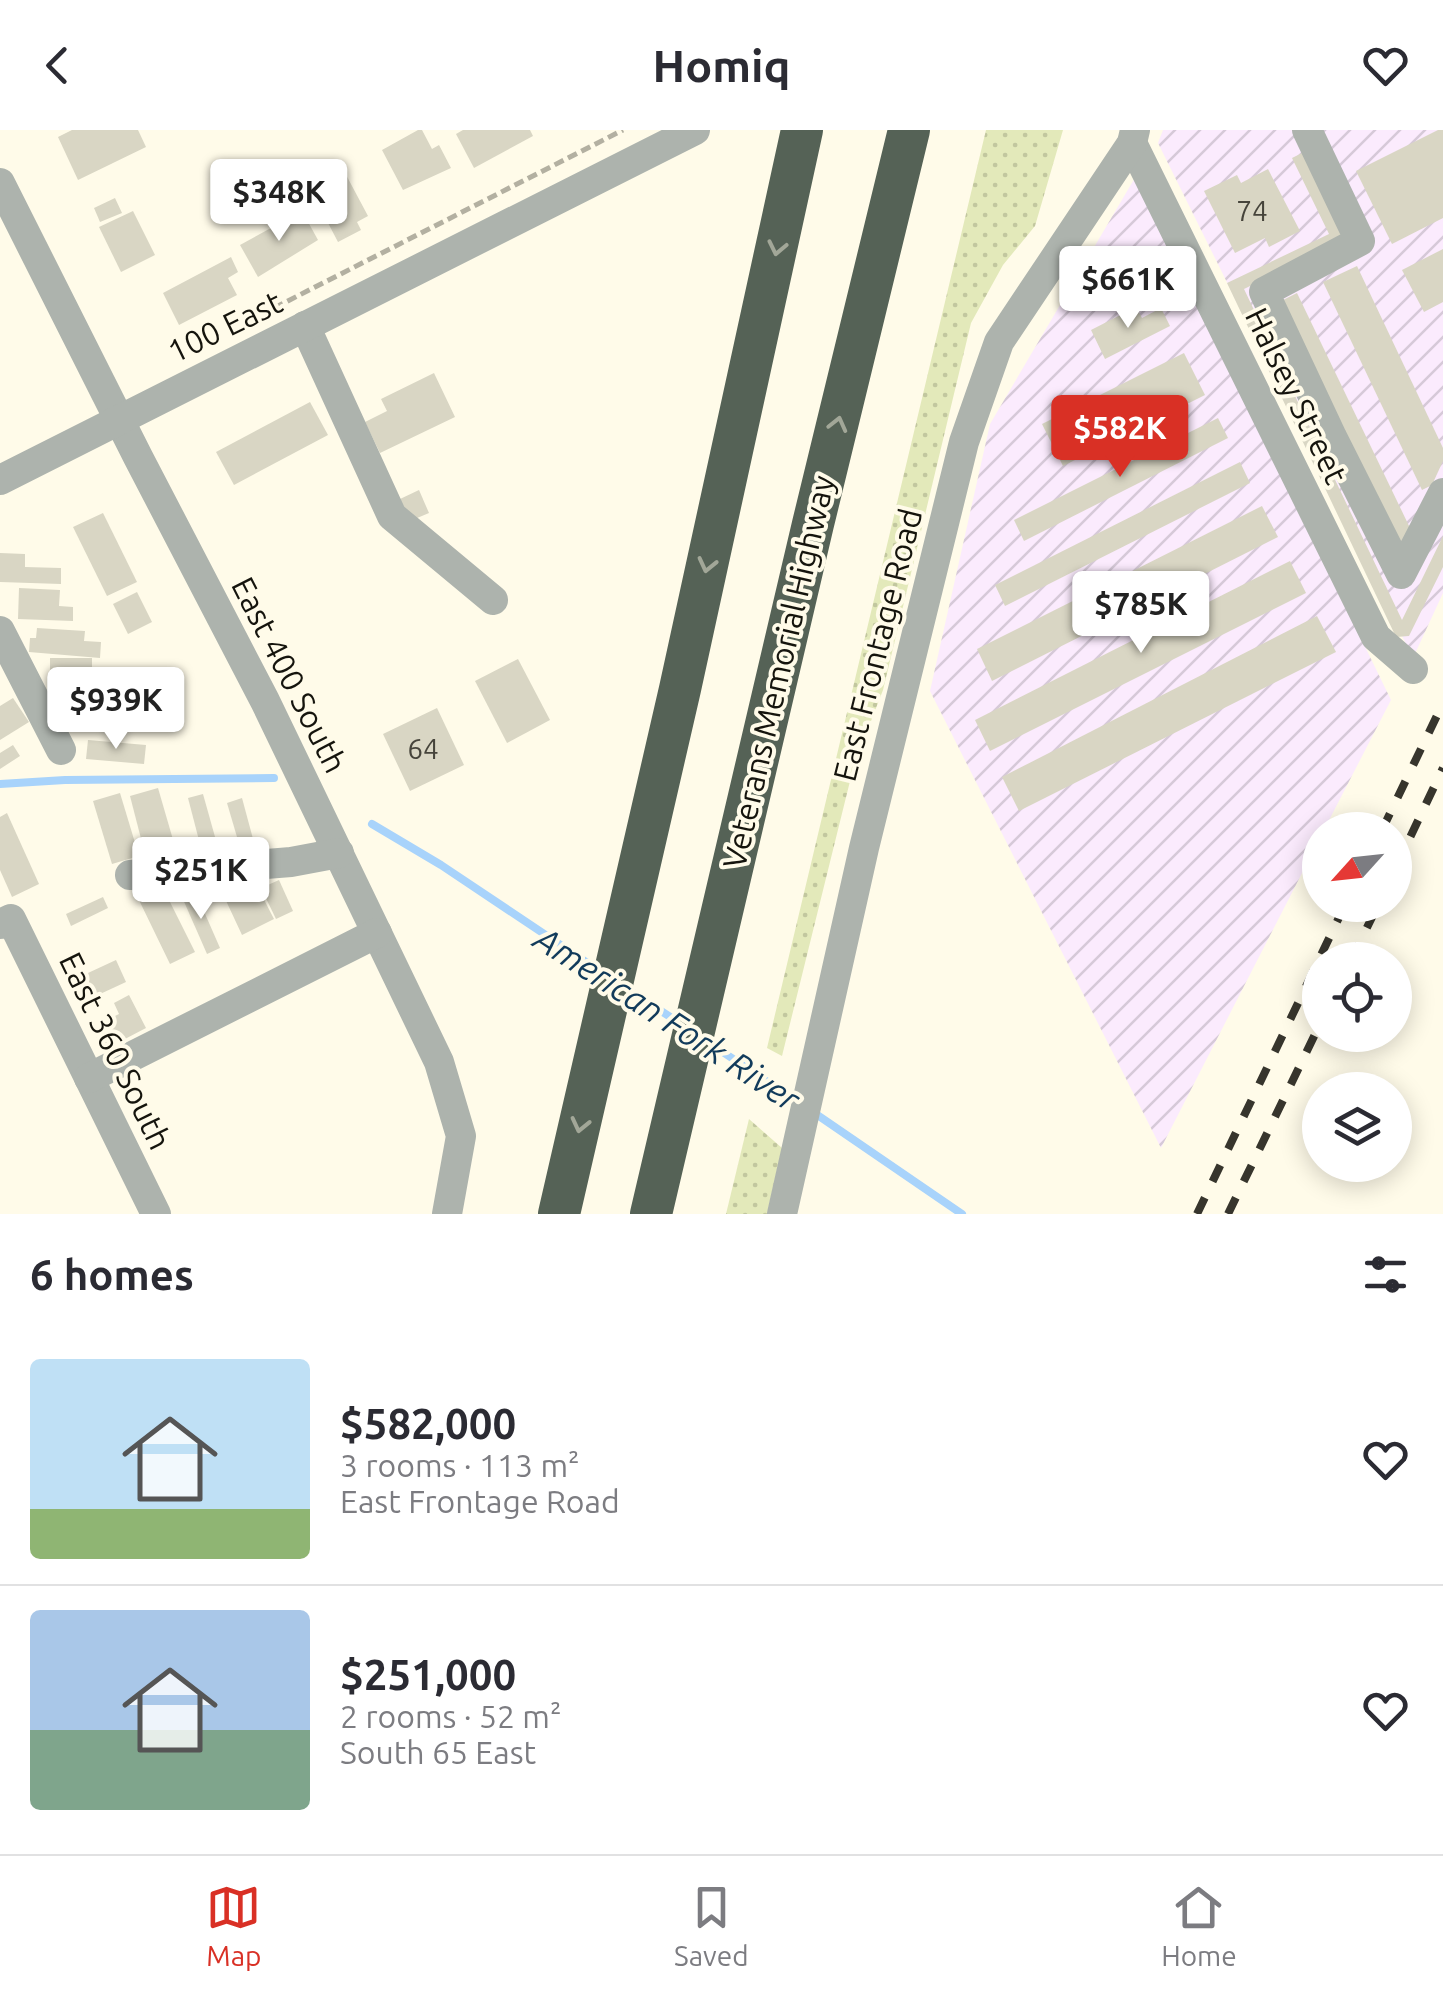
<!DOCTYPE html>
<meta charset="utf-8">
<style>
body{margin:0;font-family:Ubuntu,sans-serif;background:#f2f2f3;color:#2b2b33;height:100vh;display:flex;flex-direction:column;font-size:38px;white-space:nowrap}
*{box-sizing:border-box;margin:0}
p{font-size:32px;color:#7c7c81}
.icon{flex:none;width:55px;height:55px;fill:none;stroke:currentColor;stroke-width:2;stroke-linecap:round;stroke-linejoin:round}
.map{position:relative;height:1084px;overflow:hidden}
.side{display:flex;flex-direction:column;background:#fff;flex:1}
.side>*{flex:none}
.needle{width:65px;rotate:243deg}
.fabs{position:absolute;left:1302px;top:682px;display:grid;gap:20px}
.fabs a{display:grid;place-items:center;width:110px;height:110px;border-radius:50%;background:#fff;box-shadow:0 5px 25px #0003;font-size:50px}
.price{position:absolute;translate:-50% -85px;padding:0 22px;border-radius:10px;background:#fff;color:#222;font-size:32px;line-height:65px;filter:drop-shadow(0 2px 5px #0008)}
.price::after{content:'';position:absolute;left:50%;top:60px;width:30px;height:22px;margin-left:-15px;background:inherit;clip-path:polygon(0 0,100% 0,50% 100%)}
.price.current{background:#d93025;color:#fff}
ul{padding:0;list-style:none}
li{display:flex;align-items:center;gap:30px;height:250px;padding:0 30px}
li+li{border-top:2px solid #e1e1e2}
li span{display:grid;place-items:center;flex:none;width:280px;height:200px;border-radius:10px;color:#555}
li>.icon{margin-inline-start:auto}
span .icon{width:120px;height:120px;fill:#fffc;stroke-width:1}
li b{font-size:42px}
h2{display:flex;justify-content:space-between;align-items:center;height:120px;padding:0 30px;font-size:42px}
header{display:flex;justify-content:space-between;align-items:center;height:130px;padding:0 30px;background:#fff;font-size:45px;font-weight:700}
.tab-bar{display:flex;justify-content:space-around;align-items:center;height:140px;border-top:2px solid #e1e1e2;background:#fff;font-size:28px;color:#7c7c81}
.tab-bar a{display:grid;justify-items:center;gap:5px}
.tab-bar .current{color:#d93025}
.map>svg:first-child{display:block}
.industrial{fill:url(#industrial-furrows)}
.grass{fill:url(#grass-dots)}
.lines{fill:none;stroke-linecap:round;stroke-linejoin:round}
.stream{stroke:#a8d3fb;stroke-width:8}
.building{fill:#d9d6c4}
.path{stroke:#b3b0a1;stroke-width:5;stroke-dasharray:10 5;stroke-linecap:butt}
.minor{stroke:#adb3ad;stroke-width:30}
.highway{stroke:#556256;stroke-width:42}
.rail{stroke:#37352d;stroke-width:8;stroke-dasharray:18 18;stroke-linecap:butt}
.oneway{stroke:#a2a798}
.labels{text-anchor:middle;stroke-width:8;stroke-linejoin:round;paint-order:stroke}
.number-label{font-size:28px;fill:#46443b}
.street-label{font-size:32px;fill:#15140d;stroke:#fffbe9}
.water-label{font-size:35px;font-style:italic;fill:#123b5b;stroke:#fffbe9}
</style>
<header><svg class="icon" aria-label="back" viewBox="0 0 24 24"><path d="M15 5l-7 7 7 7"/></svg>Homiq<svg class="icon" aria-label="heart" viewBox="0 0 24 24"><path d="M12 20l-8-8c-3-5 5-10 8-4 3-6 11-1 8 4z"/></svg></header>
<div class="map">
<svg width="1443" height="1084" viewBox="0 0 1443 1084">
<defs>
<pattern id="industrial-furrows" width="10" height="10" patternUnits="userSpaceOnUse" patternTransform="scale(2.5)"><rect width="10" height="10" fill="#fbebfd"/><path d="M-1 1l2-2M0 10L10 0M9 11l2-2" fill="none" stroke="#d6c9d8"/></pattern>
<pattern id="grass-dots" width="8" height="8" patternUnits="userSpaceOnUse" patternTransform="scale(2.5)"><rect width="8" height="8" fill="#e3e9ba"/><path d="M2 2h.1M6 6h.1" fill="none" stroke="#c2c79f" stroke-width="1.8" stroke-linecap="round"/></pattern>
</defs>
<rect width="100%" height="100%" fill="#fffbe9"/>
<g class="industrial">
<polygon points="1163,0 1443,0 1443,463 1413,528 1158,13"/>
<polygon points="1136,46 1391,570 1324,700 1320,700 1320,708 1161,1018 930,561 990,294"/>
</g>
<g class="grass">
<polygon points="986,0 1063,0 1035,96 1003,135 971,193 883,560 854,635 782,926 767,918"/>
<polygon points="749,989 782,1018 767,1084 726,1084"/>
</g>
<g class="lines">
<g class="stream">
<polyline points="0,654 65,650 274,648"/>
<polyline points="372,694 441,735 601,842"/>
<polyline points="626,858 681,894"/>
<polyline points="705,910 797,972"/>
<polyline points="813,982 962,1084"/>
</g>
</g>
<g class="building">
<polygon points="72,0 138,0 146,17 78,50 58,7"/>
<polygon points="418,0 422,0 432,19 439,15 451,38 403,60 382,20"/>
<polygon points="463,0 530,0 533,6 474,38 456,4"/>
<polygon points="1438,0 1443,0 1443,88 1392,114 1356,41"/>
<polygon points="1304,22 1346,110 1244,159 1402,490 1443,406 1443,437 1409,506 1396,507 1227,153 1329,104 1292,28"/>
<polygon points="1268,39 1300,101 1269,117 1265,108 1235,123 1204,61 1237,45 1241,53"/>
<polygon points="344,41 368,86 357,92 361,100 338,112 316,70 329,63 323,52"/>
<polygon points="115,68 122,83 100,92 94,78"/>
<polygon points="133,81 155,125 121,142 99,97"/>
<polygon points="302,81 318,110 258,147 240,115"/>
<polygon points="1443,119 1443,172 1424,182 1402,140"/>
<polygon points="231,127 238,142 228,148 237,165 179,195 163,163"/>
<polygon points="1357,136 1443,318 1443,331 1432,355 1422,360 1323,152"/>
<polygon points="1297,163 1410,398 1405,411 1396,415 1279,172"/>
<polygon points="1136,177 1142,188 1161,178 1170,196 1105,229 1091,200"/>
<polygon points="1184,223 1205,265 1063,336 1042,294"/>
<polygon points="434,243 455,287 380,323 365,292 387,281 381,269"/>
<polygon points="310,272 328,305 234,355 216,322"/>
<polygon points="1218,288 1228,308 1024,411 1014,390"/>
<polygon points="1240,332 1250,353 1005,476 995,455"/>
<polygon points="419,360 429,383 410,391 400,369"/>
<polygon points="1262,376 1278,407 992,551 977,519"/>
<polygon points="103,383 137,452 107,466 73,397"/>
<polygon points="0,423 25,424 25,437 61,438 61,454 0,452"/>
<polygon points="1290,431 1306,463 990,621 975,590"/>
<polygon points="19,458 60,460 59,476 73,477 73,491 18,489"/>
<polygon points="137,462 152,492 128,504 113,474"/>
<polygon points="1317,486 1336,522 1019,681 1002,647"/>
<polygon points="37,498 85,501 84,511 101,512 100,528 29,522 30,508 36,508"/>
<polygon points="50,528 92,528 92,548 111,548 111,562 50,561"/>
<polygon points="518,529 550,590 507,613 475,551"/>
<polygon points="65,563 121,566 121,582 136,583 135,601 63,598"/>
<polygon points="13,568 29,592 0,610 0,576"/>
<polygon points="437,578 464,635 410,661 383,604"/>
<polygon points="88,610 146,615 144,634 86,629"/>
<polygon points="13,615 20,626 0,639 0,623"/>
<polygon points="158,658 176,720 146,728 130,666"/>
<polygon points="120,663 139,726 112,734 93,671"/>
<polygon points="203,664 217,714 201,718 188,668"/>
<polygon points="242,668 256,720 242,724 227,673"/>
<polygon points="7,683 39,754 12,767 0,740 0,687"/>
<polygon points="279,750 293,781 276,789 261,758"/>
<polygon points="234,754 240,767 258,758 274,789 242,805 221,760"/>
<polygon points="195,761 220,818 207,824 182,767"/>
<polygon points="151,762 155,769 166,764 195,822 170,834 138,768"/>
<polygon points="103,767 108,778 71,796 66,784"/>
<polygon points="116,830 126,852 85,871 75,849"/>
<polygon points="129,865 146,898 102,921 96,908 111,901 105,891 119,884 114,873"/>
</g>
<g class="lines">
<polyline class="path" points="274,178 623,0"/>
<g class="minor">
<polyline points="1307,0 1360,111 1264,162 1332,307 1401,444 1443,363"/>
<polyline points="1132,13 1376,507 1413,539"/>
<polyline points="0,53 138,327 265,571 439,932 461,1006 447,1084"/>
<polyline points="305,196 392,386 493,470"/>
<polyline points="0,350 695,0"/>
<polyline points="0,501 61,620"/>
<polyline points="130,745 291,732 339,723"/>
<polyline points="0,794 11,789 156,1084"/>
<polyline points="89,948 377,803"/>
<polyline points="782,1084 864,718 964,312 999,212 1132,13 1135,0"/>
</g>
<g class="highway">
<polyline points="559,1084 680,559 802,0"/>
<polyline points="651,1084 813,394 909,0"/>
</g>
<g class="rail">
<polyline points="1382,700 1443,573"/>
<polyline points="1395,739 1443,638"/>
<polyline points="1351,830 1378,775"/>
<polyline points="1197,1084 1345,775"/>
<polyline points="1228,1084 1320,894"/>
</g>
</g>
<defs><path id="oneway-chevron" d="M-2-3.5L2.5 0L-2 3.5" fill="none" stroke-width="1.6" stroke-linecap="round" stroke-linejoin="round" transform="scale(2.5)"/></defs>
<g class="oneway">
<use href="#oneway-chevron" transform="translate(777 118) rotate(102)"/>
<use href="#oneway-chevron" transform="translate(838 294) rotate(-76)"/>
<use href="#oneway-chevron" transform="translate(707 435) rotate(103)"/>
<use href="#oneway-chevron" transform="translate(580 995) rotate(103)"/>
</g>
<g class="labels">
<g class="number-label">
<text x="1252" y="91">74</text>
<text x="423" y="629">64</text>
</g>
<g class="street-label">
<text transform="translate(225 197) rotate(-26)" y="11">100 East</text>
<text transform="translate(1296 266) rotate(64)" y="11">Halsey Street</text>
<text transform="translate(878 515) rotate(-76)" y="11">East Frontage Road</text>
<text transform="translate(779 542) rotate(-77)" y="11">Veterans Memorial Highway</text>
<text transform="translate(289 545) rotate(63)" y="11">East 400 South</text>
<text transform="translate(115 921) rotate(64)" y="11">East 360 South</text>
</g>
<g class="water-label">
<text transform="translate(667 889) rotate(33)" y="12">American Fork River</text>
</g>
</g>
</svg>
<div class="fabs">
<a><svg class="needle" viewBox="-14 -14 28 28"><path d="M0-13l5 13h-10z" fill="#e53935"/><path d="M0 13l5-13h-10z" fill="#7c7c81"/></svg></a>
<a><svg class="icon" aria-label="locate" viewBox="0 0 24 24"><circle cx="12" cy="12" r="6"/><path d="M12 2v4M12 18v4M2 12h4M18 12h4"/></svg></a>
<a><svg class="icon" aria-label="layers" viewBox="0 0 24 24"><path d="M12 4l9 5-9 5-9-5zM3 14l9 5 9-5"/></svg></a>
</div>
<b class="price" style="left:279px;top:114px">$348K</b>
<b class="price" style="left:1128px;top:201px">$661K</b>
<b class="price current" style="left:1120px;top:350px">$582K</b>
<b class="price" style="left:1141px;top:526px">$785K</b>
<b class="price" style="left:116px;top:622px">$939K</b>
<b class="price" style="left:201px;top:792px">$251K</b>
</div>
<section class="side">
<h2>6 homes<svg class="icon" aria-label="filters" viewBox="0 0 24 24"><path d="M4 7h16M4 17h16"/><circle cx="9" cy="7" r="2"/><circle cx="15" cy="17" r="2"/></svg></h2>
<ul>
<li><span style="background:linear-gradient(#bfe0f5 75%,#8fb573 0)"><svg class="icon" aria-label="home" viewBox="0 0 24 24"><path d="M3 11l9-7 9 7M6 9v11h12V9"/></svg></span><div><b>$582,000</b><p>3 rooms · 113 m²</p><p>East Frontage Road</p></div><svg class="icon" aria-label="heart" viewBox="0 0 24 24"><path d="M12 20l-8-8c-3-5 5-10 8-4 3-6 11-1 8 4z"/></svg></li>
<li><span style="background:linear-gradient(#a9c7e8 60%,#7fa58c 0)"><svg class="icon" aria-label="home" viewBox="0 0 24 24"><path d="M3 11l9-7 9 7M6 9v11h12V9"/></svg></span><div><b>$251,000</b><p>2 rooms · 52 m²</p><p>South 65 East</p></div><svg class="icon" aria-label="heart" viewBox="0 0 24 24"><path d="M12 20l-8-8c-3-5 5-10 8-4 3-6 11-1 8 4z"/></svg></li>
</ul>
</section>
<nav class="tab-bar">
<a class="current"><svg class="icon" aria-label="map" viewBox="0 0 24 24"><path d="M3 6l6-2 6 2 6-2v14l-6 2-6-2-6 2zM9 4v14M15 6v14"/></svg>Map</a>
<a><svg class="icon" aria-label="saved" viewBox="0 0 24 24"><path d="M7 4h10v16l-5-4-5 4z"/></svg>Saved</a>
<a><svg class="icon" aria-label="home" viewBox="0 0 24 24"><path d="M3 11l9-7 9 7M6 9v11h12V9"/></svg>Home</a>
</nav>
